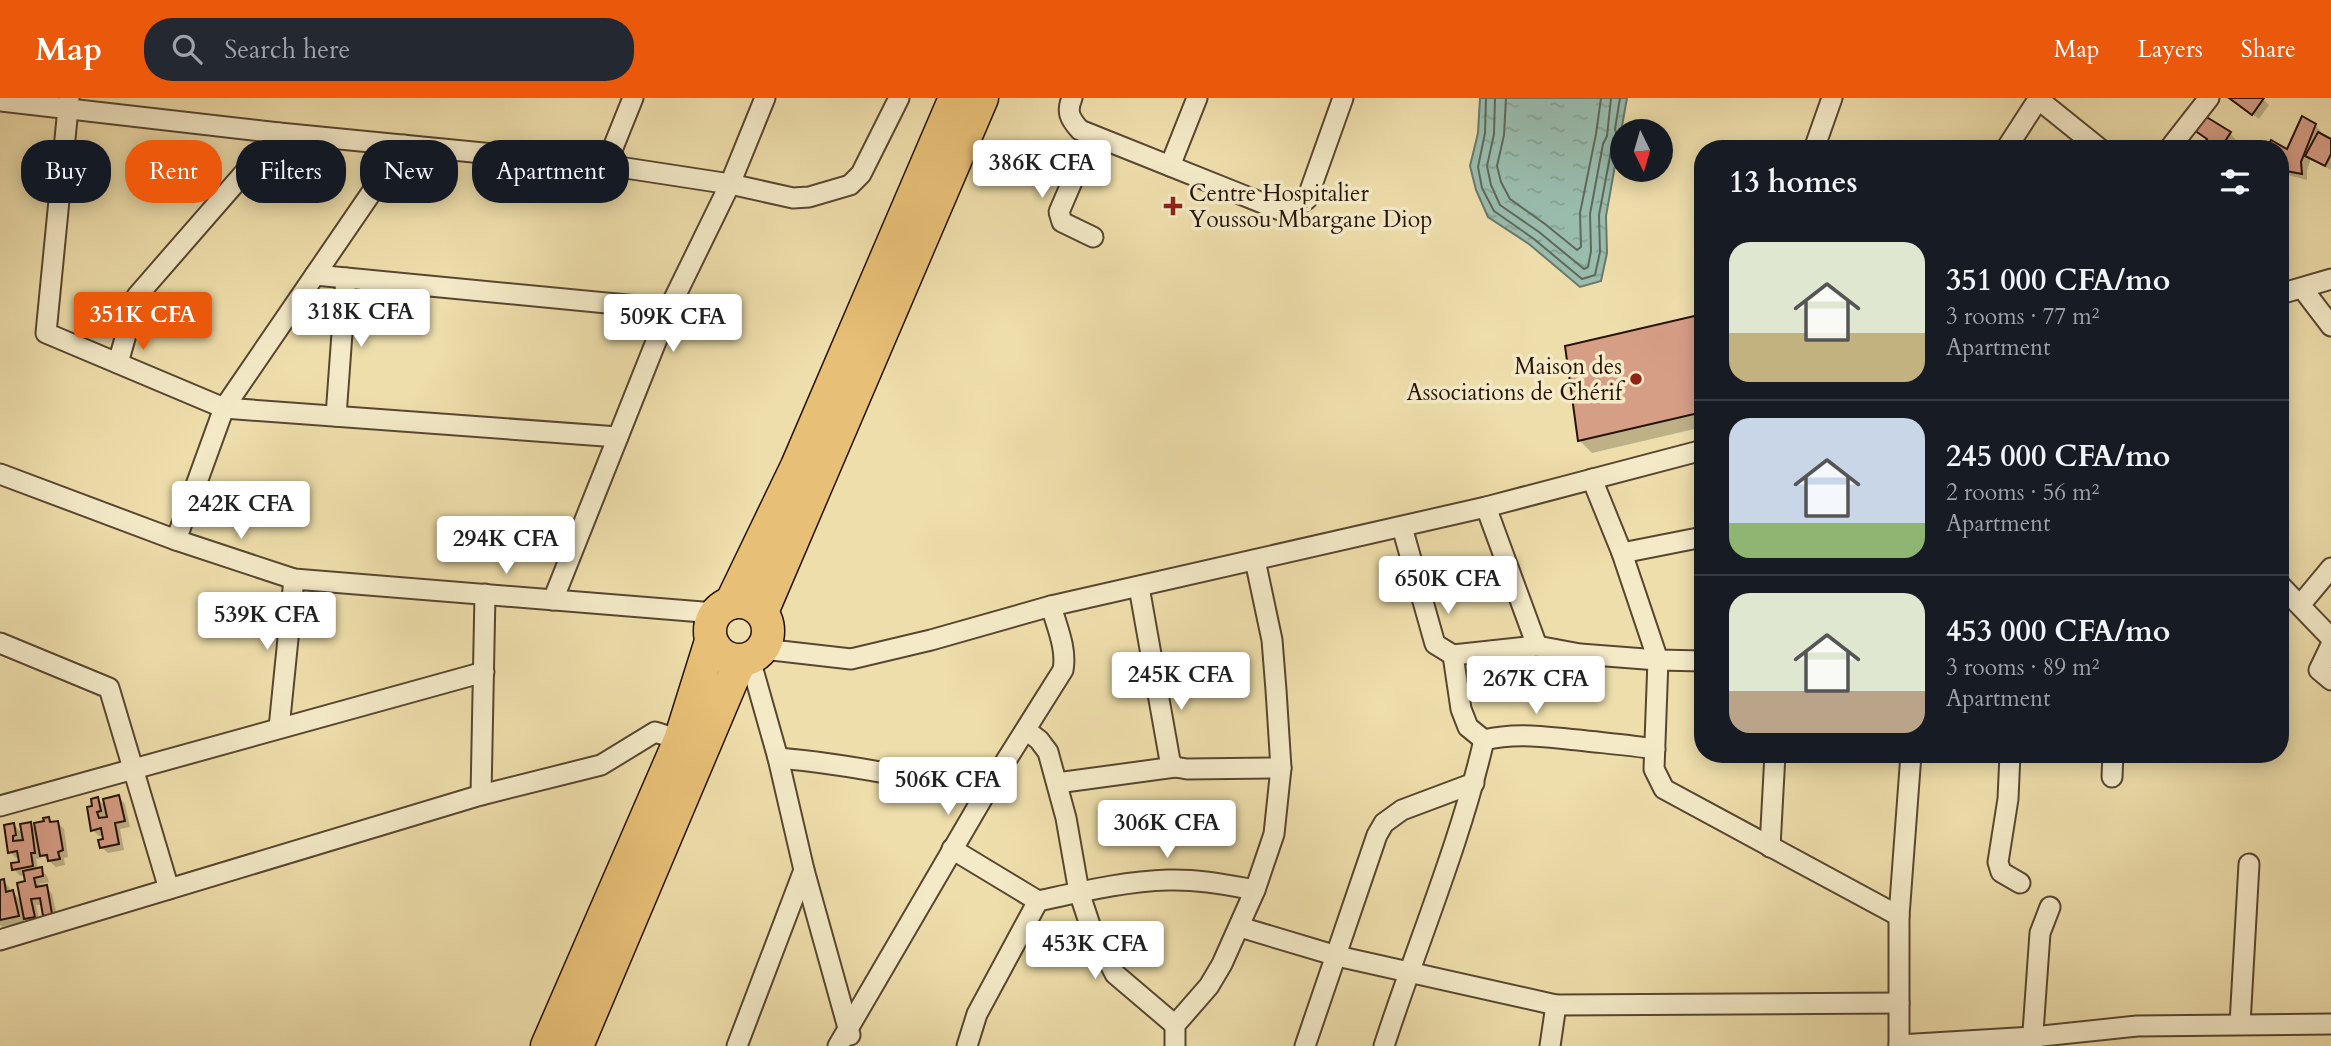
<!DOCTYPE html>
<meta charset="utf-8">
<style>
body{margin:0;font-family:Cardo,serif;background:#242831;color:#f1f3f6;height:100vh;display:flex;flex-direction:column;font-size:26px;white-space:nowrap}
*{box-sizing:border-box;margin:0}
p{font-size:23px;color:#9ea1a6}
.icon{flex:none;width:38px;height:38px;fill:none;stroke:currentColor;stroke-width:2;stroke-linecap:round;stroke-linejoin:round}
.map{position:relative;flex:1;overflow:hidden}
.details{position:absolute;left:1694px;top:42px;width:595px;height:623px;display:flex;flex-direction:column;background:#171b24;border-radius:28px;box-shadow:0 4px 18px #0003}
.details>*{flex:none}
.banner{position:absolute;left:21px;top:42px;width:665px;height:63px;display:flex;gap:14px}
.needle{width:46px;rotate:175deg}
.tools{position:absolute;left:1610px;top:21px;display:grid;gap:14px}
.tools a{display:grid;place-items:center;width:63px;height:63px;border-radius:50%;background:#171b24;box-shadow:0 4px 18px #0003;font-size:35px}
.price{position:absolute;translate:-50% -60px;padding:0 16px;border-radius:7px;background:#fff;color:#222;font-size:23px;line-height:46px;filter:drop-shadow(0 2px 4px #0008)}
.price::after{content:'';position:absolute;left:50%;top:42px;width:21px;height:16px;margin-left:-10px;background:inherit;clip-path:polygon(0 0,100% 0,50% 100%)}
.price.current{background:#ea580c;color:#fff}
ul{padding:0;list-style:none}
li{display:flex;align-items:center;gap:21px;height:175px;padding:0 35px}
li+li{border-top:2px solid #363941}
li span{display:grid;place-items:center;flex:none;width:196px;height:140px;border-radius:21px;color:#555}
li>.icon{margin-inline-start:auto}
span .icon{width:84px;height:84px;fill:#fffc;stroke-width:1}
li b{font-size:30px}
h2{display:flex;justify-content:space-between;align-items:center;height:84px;padding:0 35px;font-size:30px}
.pill{padding:0 24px;border-radius:28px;background:#171b24;box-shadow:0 4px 18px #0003;font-size:24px;line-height:63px}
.pill.current{background:#ea580c;color:#fff}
header{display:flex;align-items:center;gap:42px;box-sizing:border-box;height:98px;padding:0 35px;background:#ea580c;color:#fff}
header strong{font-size:33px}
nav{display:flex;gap:38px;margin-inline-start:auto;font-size:24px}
.search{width:490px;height:63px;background:#242831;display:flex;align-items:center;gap:18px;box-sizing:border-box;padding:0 24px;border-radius:28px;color:#9ea1a6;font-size:26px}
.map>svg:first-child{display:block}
.water{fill:url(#water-ripples);stroke:#6b786b;stroke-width:2}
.shadow{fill:#0003}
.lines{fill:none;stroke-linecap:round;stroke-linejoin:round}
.shore{stroke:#60685a;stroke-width:2}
.building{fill:#d79e86;stroke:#261308;stroke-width:2}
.street-casing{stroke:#584631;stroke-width:23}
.primary-casing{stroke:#261308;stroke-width:35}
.street{stroke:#f4eac8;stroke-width:19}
.primary{stroke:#e7bf76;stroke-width:32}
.poi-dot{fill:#8f2418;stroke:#f4eac8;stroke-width:2.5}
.labels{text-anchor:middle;stroke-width:7;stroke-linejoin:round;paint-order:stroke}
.poi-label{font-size:23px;fill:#261308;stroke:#f4eac8;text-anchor:start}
</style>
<header>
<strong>Map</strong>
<div class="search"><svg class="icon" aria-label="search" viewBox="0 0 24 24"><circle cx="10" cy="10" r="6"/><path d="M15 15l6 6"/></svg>Search here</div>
<nav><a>Map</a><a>Layers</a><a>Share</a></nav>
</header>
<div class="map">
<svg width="2331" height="948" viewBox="0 0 2331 948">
<defs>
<pattern id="water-ripples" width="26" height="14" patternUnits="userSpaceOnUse" patternTransform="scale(1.75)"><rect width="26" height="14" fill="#99bcad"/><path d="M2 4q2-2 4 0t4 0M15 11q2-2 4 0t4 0" fill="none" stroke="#84a193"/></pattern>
</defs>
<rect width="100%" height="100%" fill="#eedeab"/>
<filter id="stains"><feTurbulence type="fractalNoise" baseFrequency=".00286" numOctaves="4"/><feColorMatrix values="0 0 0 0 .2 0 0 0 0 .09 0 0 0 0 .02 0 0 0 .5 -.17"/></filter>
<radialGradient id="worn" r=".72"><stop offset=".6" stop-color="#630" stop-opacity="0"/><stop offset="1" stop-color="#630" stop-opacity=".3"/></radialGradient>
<polygon class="water" points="1480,0 1627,0 1606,118 1607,155 1601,183 1580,189 1529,146 1488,119 1476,92 1470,68 1478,35"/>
<g class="shadow">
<polygon points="2231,0 2262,0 2269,7 2259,21"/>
<polygon points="2315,27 2321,34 2320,37 2331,43 2331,72 2311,61 2307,72 2307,82 2288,77 2282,71 2280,51 2268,50 2271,44 2288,54"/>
<polygon points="2193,30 2230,35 2236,42 2233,47 2240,51 2203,51 2208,42"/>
<polygon points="1703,218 1703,329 1592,355 1579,342"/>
<polygon points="119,699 125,706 130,729 120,731 124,752 108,755 101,749 105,742 104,737 99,738 93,732 94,709 98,701 107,710"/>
<polygon points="48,721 53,725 58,725 64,731 68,759 64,760 65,767 56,769 40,755 41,760 36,761 38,772 41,771 47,778 49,784 39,786 40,790 46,789 52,796 58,822 51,824 45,817 41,807 36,807 40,825 32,827 22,817 24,824 2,829 0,827 0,784 3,783 9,789 11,795 13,794 22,804 27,785 26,777 20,778 14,771 21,766 20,759 16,760 10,754 14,727 24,737 30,726 38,734"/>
</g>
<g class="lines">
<g class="shore">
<polyline points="1486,0 1485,35 1478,69 1482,90 1494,113 1534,141 1582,181 1595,177 1600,154 1599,117 1612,48 1618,40 1615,31 1620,0"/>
<polyline points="1495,0 1494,36 1487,68 1491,87 1500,107 1539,134 1584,171 1588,169 1591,153 1590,116 1603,46 1607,38 1611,0"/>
<polyline points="1506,0 1504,37 1497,68 1501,84 1510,101 1545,126 1577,152 1581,149 1580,115 1596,36 1601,0"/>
</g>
</g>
<g class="building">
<polygon points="2229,0 2264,0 2252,17"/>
<polygon points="2200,15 2231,34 2220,51 2201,51 2207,41 2191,30"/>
<polygon points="2302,18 2316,26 2301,64 2302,76 2280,72 2280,51 2266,50 2271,42 2287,51"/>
<polygon points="2318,34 2331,41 2331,56 2325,68 2305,58"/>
<polygon points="1703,216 1703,314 1578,343 1565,248"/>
<polygon points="119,697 125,723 115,725 119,746 100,750 98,742 103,741 101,730 91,733 87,709 92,708 91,701 98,699 101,713 97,714 99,720 107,719 103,701"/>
<polygon points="49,719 50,724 58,723 63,752 58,754 60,761 48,763 47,757 40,758 34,725 44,723 43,720"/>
<polygon points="31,724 35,755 31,755 33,768 12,772 11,765 19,764 17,753 8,755 4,727 14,725 16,737 13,738 13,743 23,742 20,726"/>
<polygon points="42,769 43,778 34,780 36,789 47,787 52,816 43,818 40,800 31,801 35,819 24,821 17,785 25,783 23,773"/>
<polygon points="4,781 6,794 13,792 19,818 0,822 0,782"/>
</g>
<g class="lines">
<defs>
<g id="street">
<polyline points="69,0 46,235 224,310 618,339"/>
<path d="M 1072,0 C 1066,14 1070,21 1080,32 L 1280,112 L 1290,112 L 1307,101 L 1343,0"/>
<polyline points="2038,1 2100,51"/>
<polyline points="0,3 279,35 606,67 730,86 793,100 809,99 850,87 861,76 899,0"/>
<polyline points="1092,37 1059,114 1062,124 1093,139"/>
<polyline points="1814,51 1832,0"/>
<polyline points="2006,51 2039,0"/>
<polyline points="2169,51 2209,0"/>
<polyline points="606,67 633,0"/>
<polyline points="1170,68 1197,0"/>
<polyline points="315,177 669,211"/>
<polyline points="2302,190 2331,228"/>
<polyline points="2280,196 2331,181"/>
<polyline points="118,265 137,198 279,35"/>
<polyline points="336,318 346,180"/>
<polyline points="0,376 176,442 294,481 715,515"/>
<polyline points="1592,381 1622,455 1658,562 1654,671 1664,691 1899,818"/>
<polyline points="1486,409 1537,548"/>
<polyline points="1402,429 1435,546 1453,557 1537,548 1580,556 1658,562 1703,563"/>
<polyline points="176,442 224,310 404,47"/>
<polyline points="1622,455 1703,439"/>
<polyline points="2280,487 2331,540"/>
<polyline points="1139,489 1170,663 1175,669 1187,671 1281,670"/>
<polyline points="553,502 669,211 730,86 765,0"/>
<polyline points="2301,506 2331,470"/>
<polyline points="0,545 109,590 169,791"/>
<polyline points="2331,547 2319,572 2331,582"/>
<polyline points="763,551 851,561 931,542 1051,508 1486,409 1703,352"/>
<polyline points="1453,557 1461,611 1468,629 1484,642"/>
<polyline points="750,561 778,660 804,772 850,937"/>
<polyline points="279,630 294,481"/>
<polyline points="1026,632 1039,642 1048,654 1066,720 1079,794 1090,827 1115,876 1175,927"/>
<polyline points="2010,656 2008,701 1998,764 2001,774 2020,785"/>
<path d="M 778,660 C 849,666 917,680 985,696"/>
<polyline points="2112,679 2113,656"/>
<polyline points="1057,685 1175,669"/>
<polyline points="481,697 485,496"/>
<polyline points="0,708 484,574"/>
<polyline points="1770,749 1775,656"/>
<path d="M 952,751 L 1038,803 C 1080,794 1126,783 1168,782 C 1198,781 1227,787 1255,792"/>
<polyline points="1240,829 1337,858 1556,907 1899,905"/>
<polyline points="0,842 481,697 601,667 655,634 680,642"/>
<polyline points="2240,926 2249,766"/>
<polyline points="1899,947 2033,939 2137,928 2331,926"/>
<polyline points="737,948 804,772"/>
<path d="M 838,948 L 985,696 L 1063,572 C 1067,551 1057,529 1051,508"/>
<polyline points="967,948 977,916 1038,803"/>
<polyline points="1175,948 1175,927 1209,888 1222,866 1255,792 1274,736 1281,670 1276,592 1272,542 1255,462"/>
<polyline points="1305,948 1377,737 1384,725 1402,712 1474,685"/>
<path d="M 1384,948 C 1417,846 1460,746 1484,642 C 1517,634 1545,639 1578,642 C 1604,645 1629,647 1655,651"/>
<polyline points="1550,948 1556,907"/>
<polyline points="1899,948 1899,818 1911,656"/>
<polyline points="2032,948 2040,835 2050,809"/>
</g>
<g id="primary">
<circle cx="739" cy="533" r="29"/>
<polyline points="731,505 797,368 955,0"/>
<polyline points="762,514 982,0"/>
<polyline points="547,948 680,642 711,543"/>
<polyline points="577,948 740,563"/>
</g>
</defs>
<use href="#street" class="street-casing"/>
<use href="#primary" class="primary-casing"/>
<use href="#street" class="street"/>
<use href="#primary" class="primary"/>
</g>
<g class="poi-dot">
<path d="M1169.5 97.5h7v7h7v7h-7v7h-7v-7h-7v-7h7z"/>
<circle cx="1636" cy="281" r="7"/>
</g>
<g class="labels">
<g class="poi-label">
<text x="1189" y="103">Centre Hospitalier<tspan x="1189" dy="26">Youssou Mbargane Diop</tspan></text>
<text x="1622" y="276" text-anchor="end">Maison des<tspan x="1622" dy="26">Associations de Chérif</tspan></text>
</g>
</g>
<rect width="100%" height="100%" filter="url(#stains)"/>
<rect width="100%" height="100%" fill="url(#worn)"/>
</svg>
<div class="tools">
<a><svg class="needle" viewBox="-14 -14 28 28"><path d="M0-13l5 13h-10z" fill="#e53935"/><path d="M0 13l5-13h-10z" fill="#9ea1a6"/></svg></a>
</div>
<b class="price" style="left:1042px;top:102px">386K CFA</b>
<b class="price" style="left:361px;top:251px">318K CFA</b>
<b class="price current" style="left:143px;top:254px">351K CFA</b>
<b class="price" style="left:673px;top:256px">509K CFA</b>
<b class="price" style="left:241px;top:443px">242K CFA</b>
<b class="price" style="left:506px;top:478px">294K CFA</b>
<b class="price" style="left:1448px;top:518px">650K CFA</b>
<b class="price" style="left:267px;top:554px">539K CFA</b>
<b class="price" style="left:1181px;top:614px">245K CFA</b>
<b class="price" style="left:1536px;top:618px">267K CFA</b>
<b class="price" style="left:948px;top:719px">506K CFA</b>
<b class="price" style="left:1167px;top:762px">306K CFA</b>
<b class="price" style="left:1095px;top:883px">453K CFA</b>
<div class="banner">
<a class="pill">Buy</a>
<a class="pill current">Rent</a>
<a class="pill">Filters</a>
<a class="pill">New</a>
<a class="pill">Apartment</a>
</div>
<section class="details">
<h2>13 homes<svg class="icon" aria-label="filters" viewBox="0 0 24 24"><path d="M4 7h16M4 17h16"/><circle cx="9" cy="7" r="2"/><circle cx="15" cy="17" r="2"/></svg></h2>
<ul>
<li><span style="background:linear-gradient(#dfe7d0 65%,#c2b280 0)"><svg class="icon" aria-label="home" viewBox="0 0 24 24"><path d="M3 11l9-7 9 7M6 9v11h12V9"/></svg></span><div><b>351 000 CFA/mo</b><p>3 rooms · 77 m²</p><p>Apartment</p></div></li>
<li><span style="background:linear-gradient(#c9d6e8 75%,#8fb573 0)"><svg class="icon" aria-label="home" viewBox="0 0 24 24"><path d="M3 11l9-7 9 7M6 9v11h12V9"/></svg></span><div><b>245 000 CFA/mo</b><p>2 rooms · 56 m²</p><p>Apartment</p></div></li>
<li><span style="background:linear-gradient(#dfe7d0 70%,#b9a48a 0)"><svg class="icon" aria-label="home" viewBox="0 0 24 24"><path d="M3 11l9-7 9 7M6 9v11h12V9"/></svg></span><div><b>453 000 CFA/mo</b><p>3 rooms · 89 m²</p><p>Apartment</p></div></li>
</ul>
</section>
</div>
